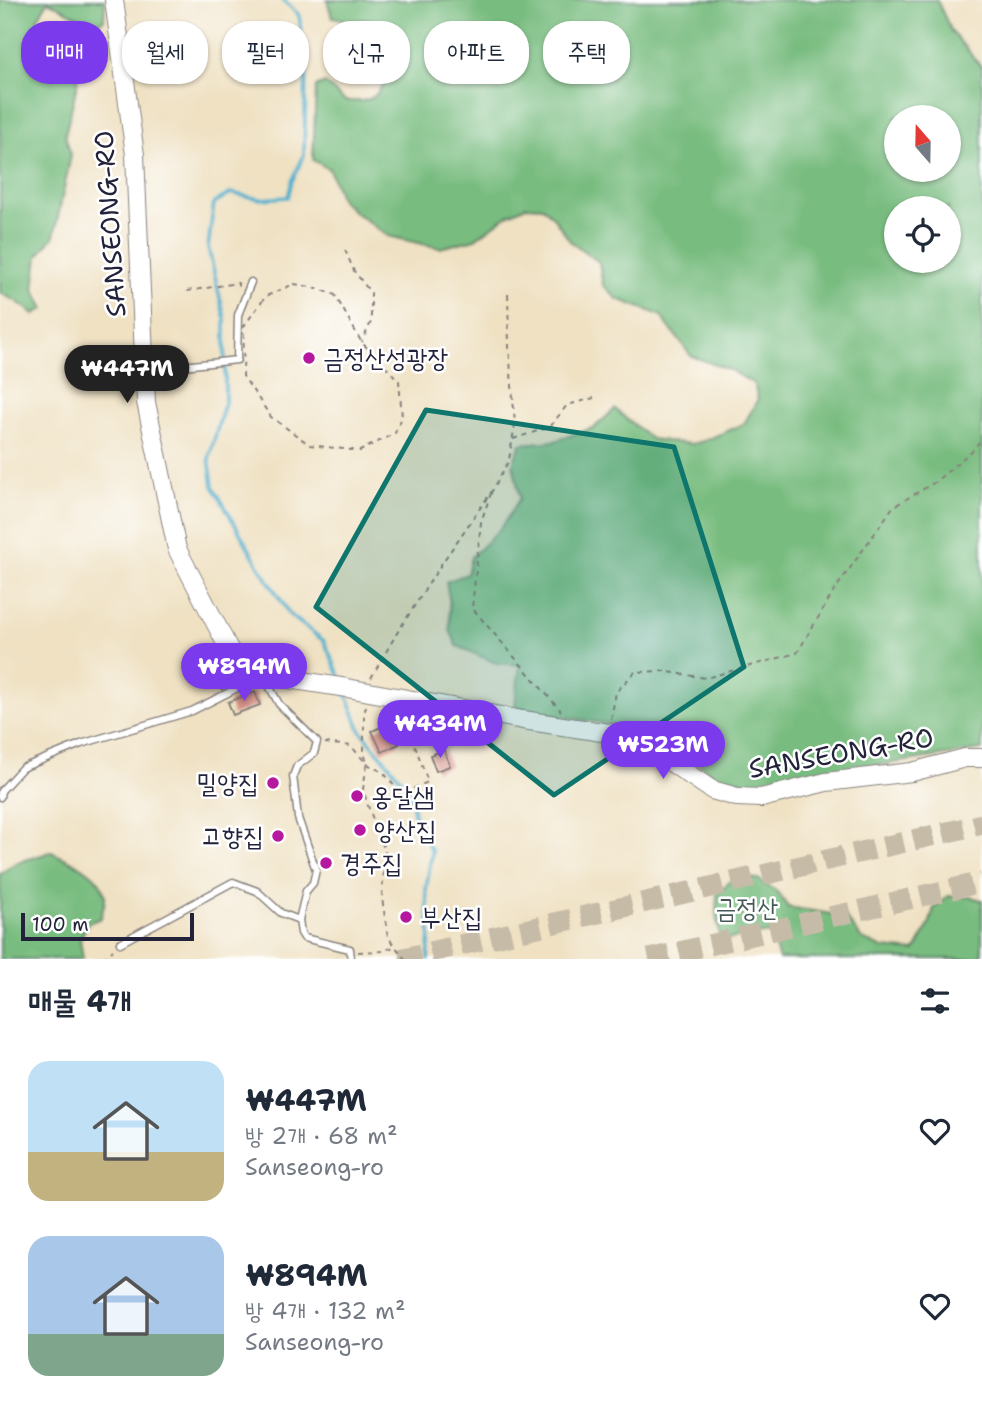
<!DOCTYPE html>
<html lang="ko">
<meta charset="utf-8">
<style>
body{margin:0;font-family:"Shantell Sans","Poor Story",sans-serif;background:#f6f6f7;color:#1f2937;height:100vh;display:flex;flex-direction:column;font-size:26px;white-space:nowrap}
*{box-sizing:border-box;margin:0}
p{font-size:23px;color:#747a83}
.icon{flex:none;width:38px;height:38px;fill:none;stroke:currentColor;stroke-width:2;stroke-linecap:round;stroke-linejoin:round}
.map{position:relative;height:959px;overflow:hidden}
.side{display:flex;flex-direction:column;background:#fff;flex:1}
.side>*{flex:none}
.hud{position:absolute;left:21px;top:21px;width:942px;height:63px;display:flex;gap:14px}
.needle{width:46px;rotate:340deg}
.controls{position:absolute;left:884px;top:105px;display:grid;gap:14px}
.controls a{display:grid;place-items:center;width:77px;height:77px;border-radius:50%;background:#fff;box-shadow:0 2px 5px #0004;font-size:35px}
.scale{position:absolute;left:21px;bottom:18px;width:173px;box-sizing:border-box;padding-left:7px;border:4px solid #22223b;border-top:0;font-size:19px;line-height:24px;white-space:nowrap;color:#22223b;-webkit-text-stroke:5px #fff;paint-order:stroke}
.price{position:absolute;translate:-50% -60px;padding:0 16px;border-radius:24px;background:#7c3aed;color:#fff;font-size:23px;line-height:46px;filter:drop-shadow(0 2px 4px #0008)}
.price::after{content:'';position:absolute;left:50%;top:42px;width:21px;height:16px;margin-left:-10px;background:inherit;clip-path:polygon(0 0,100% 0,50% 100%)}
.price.active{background:#222;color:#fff}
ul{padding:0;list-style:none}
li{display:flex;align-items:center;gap:21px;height:175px;padding:0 28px}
li span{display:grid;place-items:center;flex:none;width:196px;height:140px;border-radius:21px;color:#555}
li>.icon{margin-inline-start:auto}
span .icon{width:84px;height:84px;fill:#fffc;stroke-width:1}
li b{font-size:30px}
h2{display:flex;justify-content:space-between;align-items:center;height:84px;padding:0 28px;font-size:30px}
.chip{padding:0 24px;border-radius:28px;background:#fff;box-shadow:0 2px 5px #0004;font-size:24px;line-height:63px}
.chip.active{background:#7c3aed;color:#fff}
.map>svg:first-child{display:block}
.forest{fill:#78bc7f;stroke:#4d6f5d;stroke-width:2;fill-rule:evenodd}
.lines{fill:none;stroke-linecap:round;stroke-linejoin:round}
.stream{stroke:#4eafcd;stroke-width:3.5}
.building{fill:#d8938a}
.trunk-tunnel{stroke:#c6bba7;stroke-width:21;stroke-dasharray:21 10;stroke-linecap:butt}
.service-casing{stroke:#88827e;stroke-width:9}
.secondary-casing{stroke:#88827e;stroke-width:20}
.path{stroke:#88827e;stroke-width:2;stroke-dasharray:5 5;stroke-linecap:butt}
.service{stroke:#fff;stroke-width:6}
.secondary{stroke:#fff;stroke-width:18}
.marked{fill:#0f766e;fill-opacity:0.2;stroke:#0f766e;stroke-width:5;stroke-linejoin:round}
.poi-dot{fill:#b5179e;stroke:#fff;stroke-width:2.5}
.labels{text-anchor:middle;stroke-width:5;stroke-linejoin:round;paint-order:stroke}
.street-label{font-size:26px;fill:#22223b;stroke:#fff}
.poi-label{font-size:26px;fill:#22223b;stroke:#fff;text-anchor:start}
.park-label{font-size:26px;fill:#455a56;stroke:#fff}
</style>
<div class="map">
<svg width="982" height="959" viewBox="0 0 982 959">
<rect width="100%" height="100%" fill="#fff"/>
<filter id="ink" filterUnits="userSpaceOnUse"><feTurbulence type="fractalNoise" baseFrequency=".0143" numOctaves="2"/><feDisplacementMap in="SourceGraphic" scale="14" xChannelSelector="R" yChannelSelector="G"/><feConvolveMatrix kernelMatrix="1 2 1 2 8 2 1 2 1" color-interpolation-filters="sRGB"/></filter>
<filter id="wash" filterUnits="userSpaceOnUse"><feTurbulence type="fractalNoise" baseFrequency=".00686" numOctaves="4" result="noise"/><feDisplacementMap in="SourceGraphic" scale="28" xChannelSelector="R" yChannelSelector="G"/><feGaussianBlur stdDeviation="1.57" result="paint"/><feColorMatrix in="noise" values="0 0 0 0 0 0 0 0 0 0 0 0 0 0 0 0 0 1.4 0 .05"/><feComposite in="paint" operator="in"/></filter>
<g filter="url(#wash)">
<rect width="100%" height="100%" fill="#efe1c2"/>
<g class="forest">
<polygon points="0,0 105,0 104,20 93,25 48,1 38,18 38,43 72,68 78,81 65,135 71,155 54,236 38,256 34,289 44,309 34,314 16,301 0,293"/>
<path d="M 327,0 L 937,0 L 951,31 L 982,67 L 982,750 L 879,765 L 823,780 L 782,788 L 719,778 L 673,747 L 646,734 L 609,724 L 532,712 L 515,705 L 520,665 L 496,663 L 457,646 L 450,630 L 449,598 L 446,582 L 467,574 L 471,557 L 500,529 L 520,498 L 513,463 L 521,444 L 555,441 L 595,427 L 615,409 L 651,439 L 691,444 L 704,441 L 744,424 L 758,399 L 754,384 L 730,370 L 691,356 L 660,315 L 617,299 L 603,285 L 599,262 L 570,241 L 554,218 L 543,207 L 526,206 L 509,214 L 475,239 L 440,248 L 388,236 L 356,213 L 341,200 L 329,169 L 313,160 L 316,87 L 325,83 C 331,88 339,97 346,101 C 348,101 356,101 358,101 C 390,103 391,51 390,28 L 370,19 L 353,21 L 332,17 ZM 896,117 L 948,117 L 948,170 L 896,170 ZM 896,208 L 948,208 L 948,261 L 896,261 Z"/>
<path d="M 51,852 C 70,861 100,871 105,895 C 106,901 102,911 101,918 L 88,923 L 80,939 L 83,959 L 0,959 L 0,874 L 16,863 Z"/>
<polygon points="735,877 758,879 777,892 788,907 844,916 862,939 883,948 915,951 929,925 934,908 948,896 971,897 982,900 982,959 779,959 770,933 720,940 716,914 717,894"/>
</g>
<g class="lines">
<g class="stream">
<polyline points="283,0 299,15 306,70 304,155 292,181 288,197 260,199 231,193 214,203 208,247 225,319 225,402 209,458 213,486 259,566 290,615 324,641 341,679"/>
<polyline points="346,693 361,731 410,790 414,814 432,852 426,889 430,934 428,959"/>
</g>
</g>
<g id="blocks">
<g class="building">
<polygon points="230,665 240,677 222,689 214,678"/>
<polygon points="255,692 260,705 233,715 228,702"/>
<polygon points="390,723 399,744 382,752 372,731"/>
<polygon points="444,750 450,766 436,771 430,755"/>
</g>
</g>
</g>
<g filter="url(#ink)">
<use href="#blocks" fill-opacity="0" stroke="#88827e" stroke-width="2"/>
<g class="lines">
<g class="trunk-tunnel">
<polyline points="400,959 982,824"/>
<polyline points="649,959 982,882"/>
</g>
<defs>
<g id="service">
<polyline points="147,370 237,360 238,315 251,282"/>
<polyline points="0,797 1,791 22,768 81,744 192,711 263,675 279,704 317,742 314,753 297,766 293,776 298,818 316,870 313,883 306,891 299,920 281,913 257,891 233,882 120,943"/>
<polyline points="299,920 301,933 304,938 350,949 351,959"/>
</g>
<polyline id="secondary" points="114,0 135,155 146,402 177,549 230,651 263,675 347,688 523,720 622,735 645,745 712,790 737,797 761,798 826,782 912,772 965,758 982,758"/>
</defs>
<use href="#service" class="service-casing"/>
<use href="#secondary" class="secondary-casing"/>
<g class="path">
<polyline points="345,250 354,271 371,293 371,322 362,342"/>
<polygon points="294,284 317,288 335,295 362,343 379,359 399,381 402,417 395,433 360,451 310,445 271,417 243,376 244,326 266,296"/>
<polyline points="187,291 238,283 238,289"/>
<polyline points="513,439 550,427 567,405 594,398"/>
<polyline points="491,493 481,522 472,608 561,711"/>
<polyline points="371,678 397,633 442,563 492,491 509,460 515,424 509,347 508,290"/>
<polyline points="366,706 364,715 364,752 367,764 363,789 368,806 385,851 382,898 388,937 405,959"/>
<polyline points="611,719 616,692 635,672 662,671 706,678 797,653 834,591 893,507 935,482 974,449 982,438"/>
<polyline points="325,743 351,746 367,764 383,772 401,794 428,782 404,715"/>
<polyline points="358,952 382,951 394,947"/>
<polyline points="104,959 113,950"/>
</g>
<use href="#service" class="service"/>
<use href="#secondary" class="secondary"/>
</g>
</g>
<path class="marked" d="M 426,410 L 674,447 L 744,667 L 554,795 L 316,607 Z"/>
<g class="poi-dot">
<circle cx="309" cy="358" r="7"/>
<circle cx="273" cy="783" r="7"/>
<circle cx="357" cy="796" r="7"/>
<circle cx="360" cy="830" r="7"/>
<circle cx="278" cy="836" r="7"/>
<circle cx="326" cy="863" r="7"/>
<circle cx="406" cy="917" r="7"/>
</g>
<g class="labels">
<g class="street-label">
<text transform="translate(110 224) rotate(-94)" y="9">SANSEONG-RO</text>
<text transform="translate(841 753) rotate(-10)" y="9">SANSEONG-RO</text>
</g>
<g class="poi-label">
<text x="323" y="367">금정산성광장</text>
<text x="259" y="792" text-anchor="end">밀양집</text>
<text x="371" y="805">옹달샘</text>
<text x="374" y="839">양산집</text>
<text x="264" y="845" text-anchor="end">고향집</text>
<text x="340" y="872">경주집</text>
<text x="420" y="926">부산집</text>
</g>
<g class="park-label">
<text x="747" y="917">금정산</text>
</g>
</g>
</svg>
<div class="controls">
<a><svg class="needle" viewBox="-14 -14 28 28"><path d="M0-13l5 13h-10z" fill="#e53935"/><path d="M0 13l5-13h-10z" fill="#747a83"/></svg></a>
<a><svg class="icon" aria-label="locate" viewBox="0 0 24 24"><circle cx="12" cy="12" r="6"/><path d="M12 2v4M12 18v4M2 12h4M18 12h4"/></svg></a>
</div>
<div class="scale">100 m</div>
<b class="price active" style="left:127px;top:405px">₩447M</b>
<b class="price" style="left:244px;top:703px">₩894M</b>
<b class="price" style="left:440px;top:760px">₩434M</b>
<b class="price" style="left:663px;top:781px">₩523M</b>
<div class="hud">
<a class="chip active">매매</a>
<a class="chip">월세</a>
<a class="chip">필터</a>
<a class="chip">신규</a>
<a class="chip">아파트</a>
<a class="chip">주택</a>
</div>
</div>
<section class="side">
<h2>매물 4개<svg class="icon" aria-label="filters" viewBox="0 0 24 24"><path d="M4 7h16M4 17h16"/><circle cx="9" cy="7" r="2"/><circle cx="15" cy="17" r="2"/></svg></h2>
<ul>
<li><span style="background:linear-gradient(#bfe0f5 65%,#c2b280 0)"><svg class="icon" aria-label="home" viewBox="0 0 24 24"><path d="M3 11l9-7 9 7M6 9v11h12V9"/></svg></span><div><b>₩447M</b><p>방 2개 · 68 m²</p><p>Sanseong-ro</p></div><svg class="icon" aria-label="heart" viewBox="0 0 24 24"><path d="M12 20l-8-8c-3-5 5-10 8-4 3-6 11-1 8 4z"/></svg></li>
<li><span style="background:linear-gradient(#a9c7e8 70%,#7fa58c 0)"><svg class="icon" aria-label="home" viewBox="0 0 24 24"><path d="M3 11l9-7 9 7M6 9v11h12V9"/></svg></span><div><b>₩894M</b><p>방 4개 · 132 m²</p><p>Sanseong-ro</p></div><svg class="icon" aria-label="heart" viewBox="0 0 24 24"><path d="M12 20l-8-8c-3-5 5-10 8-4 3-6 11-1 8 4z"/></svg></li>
</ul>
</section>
